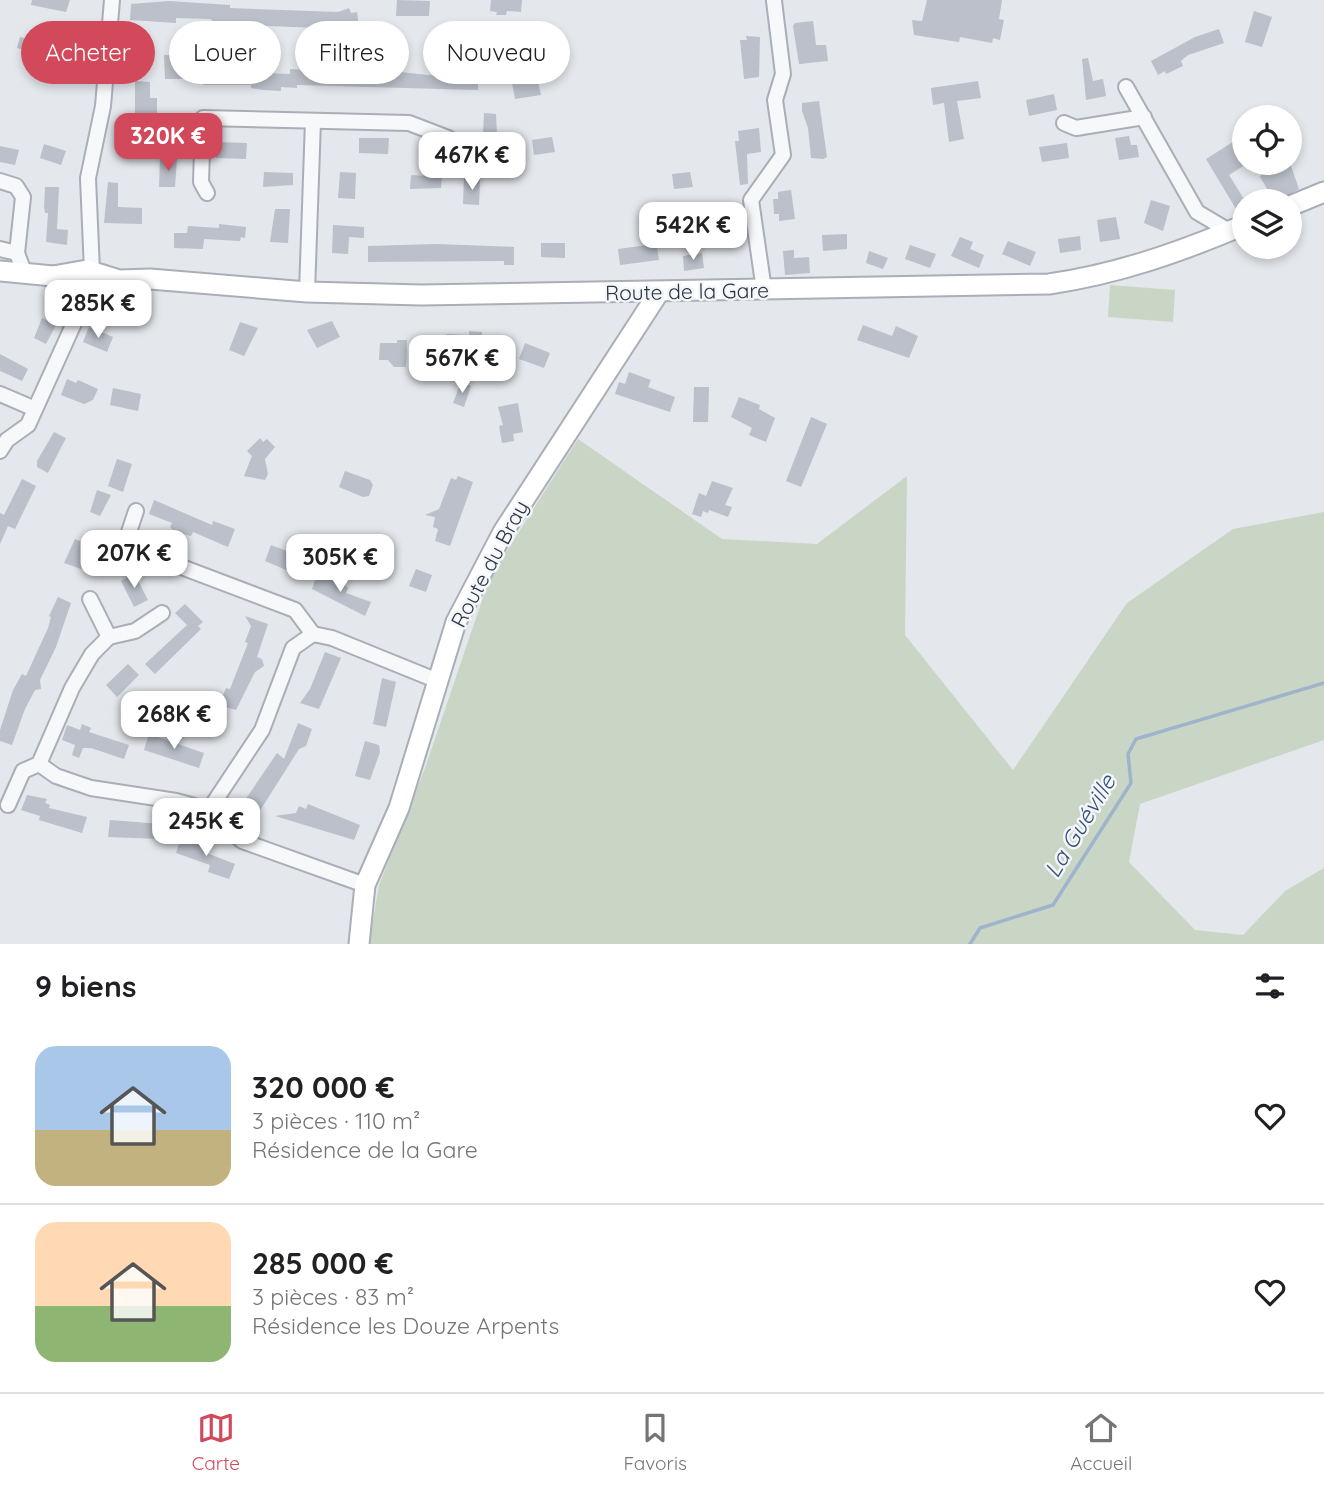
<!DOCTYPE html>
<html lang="fr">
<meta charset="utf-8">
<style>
body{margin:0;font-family:Quicksand,sans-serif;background:#f6f6f6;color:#202124;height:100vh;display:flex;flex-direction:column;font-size:26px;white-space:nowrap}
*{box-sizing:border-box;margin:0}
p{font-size:23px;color:#757577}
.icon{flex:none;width:38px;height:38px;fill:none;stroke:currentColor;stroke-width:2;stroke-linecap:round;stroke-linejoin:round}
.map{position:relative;height:944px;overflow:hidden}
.details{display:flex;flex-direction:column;background:#fff;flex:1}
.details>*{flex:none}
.guide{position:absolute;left:21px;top:21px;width:700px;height:63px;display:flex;gap:14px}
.buttons{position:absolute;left:1232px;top:105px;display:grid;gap:14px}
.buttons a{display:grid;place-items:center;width:70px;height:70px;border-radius:50%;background:#fff;box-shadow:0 4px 10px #0003;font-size:35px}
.price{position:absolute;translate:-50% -60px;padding:0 16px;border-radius:14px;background:#fff;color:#222;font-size:23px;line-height:46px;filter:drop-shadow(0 2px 4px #0008)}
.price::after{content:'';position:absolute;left:50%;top:42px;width:21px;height:16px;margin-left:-10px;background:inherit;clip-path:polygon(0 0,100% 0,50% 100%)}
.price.current{background:#d1495b;color:#fff}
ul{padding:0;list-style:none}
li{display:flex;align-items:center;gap:21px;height:175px;padding:0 35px}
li+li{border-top:2px solid #e0e0e0}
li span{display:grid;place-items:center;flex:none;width:196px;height:140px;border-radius:21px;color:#555}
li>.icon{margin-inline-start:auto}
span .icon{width:84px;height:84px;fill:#fffc;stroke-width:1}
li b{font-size:30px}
h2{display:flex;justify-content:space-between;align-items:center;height:84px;padding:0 35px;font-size:30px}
.chip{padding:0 24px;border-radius:32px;background:#fff;box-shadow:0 4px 10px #0003;font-size:24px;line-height:63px}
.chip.current{background:#d1495b;color:#fff}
.tab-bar{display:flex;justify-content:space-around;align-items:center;height:98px;border-top:2px solid #e0e0e0;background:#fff;font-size:19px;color:#757577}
.tab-bar a{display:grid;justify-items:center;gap:4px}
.tab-bar .current{color:#d1495b}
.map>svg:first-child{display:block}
.green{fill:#c9d6c5}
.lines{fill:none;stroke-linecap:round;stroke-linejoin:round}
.stream{stroke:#9fb4cc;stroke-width:3.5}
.building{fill:#bbc0ca}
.street-casing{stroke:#a9aeb7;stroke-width:18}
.secondary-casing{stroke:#a9aeb7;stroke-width:23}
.street{stroke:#f7f8fa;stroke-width:14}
.secondary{stroke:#fff;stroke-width:19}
.labels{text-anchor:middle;stroke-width:5;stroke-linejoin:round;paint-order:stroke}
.street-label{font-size:21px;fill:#2b3445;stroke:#f4f6f9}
.water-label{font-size:23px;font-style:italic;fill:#34527a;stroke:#f4f6f9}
</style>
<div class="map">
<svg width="1324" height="944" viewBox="0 0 1324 944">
<rect width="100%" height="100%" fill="#e4e7ec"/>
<g class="green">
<polygon points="1110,285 1175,290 1173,322 1108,317"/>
<polygon points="578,439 722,539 817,544 907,476 905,635 1013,770 1127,603 1233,529 1324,512 1324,740 1140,804 1129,862 1195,930 1243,935 1285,891 1324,868 1324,944 369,944 379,885 425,768 490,577"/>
</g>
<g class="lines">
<polyline class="stream" points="970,944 980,928 1053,905 1131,783 1128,754 1136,739 1324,683"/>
</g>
<g class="building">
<polygon points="32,0 70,0 66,12 31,5"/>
<polygon points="397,0 430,1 429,16 396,16"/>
<polygon points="491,0 522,0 521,12 507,11 506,15 496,15 497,12 490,11"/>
<polygon points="927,0 1002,0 999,19 1004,20 1000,40 993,38 992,43 960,37 959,42 914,35 912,20 922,21"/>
<polygon points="169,1 230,5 230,8 338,12 349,8 351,13 357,12 359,27 318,31 318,28 217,24 210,19 176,18 176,23 130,20 131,4"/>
<polygon points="1254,11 1272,17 1262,47 1245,42"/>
<polygon points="813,21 816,45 826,45 828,61 799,64 793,26 795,23"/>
<polygon points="1219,29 1224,43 1188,55 1181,61 1183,66 1166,74 1165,71 1158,75 1151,61 1195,37"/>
<polygon points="746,36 760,37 759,77 744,79 740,40 747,40"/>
<polygon points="20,37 48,43 45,56 17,48"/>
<polygon points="164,55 177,55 177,64 199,64 199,68 236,69 236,72 290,74 290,69 363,74 363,68 466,79 467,65 497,67 501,69 500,82 478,82 478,90 297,85 297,88 281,87 281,91 263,90 251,88 251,85 203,85 203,79 165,79"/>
<polygon points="1088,58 1093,81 1103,79 1106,96 1086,100 1082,59"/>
<polygon points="536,73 541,95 515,99 511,77"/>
<polygon points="135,81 150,82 150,98 157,98 157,115 135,114"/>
<polygon points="978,81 981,98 957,101 964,139 949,142 944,103 933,105 931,88"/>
<polygon points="1054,94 1057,110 1029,116 1026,100"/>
<polygon points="819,101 827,157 823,159 811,158 808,128 802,111 802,103"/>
<polygon points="484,113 496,114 498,157 482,157"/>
<polygon points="155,121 169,121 168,144 155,144"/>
<polygon points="759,128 761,152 747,154 748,184 740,185 735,141 739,141 738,131"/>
<polygon points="1244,135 1244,153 1239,156 1245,165 1229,175 1244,199 1244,213 1239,214 1206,159"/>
<polygon points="1129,136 1131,145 1137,145 1139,157 1119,160 1115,138"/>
<polygon points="552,137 555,152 534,155 532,140"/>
<polygon points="359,138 389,138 388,154 359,153"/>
<polygon points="216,142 247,143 246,159 216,158"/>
<polygon points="1067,143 1069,158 1042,162 1039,147"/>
<polygon points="44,144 66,151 61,165 40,158"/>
<polygon points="0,146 19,150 15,165 0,162"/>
<polygon points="160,159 177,159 175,187 159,187"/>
<polygon points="1276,163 1290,163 1299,189 1280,200 1272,190 1269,192 1260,177 1263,170"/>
<polygon points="264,172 293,173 293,185 263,187"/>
<polygon points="340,172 356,173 355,199 338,198"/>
<polygon points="690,172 693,187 674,189 672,174"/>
<polygon points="411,175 442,177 441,188 410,189"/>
<polygon points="464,178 480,179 479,205 463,204"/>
<polygon points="108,182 118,183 118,207 142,208 142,224 104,223"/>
<polygon points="45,187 59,187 57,229 68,230 67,245 46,242 48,213 45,213 44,207"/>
<polygon points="791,190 795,219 779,221 779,214 774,214 773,199 778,199 778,192"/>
<polygon points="1151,200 1170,206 1163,231 1144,223"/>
<polygon points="275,209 290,209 288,243 270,242"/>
<polygon points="738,214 740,231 715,236 712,219"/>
<polygon points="1116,217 1120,239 1100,242 1097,220"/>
<polygon points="219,224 246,227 245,238 241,237 240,241 204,239 203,249 174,248 174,233 187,233 188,226 219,228"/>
<polygon points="333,225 364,227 364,238 349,237 348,254 332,253"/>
<polygon points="847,234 847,249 823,251 822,235"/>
<polygon points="1080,236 1081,250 1060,253 1058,239"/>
<polygon points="960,237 973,242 970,249 984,255 979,268 951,256"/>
<polygon points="1008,241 1036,252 1030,266 1002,254"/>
<polygon points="541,243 565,243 565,258 541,257"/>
<polygon points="436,244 514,247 514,265 504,265 504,261 368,262 368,246"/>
<polygon points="648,245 649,248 657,247 659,260 620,265 618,249"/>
<polygon points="910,245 936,254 930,268 905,259"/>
<polygon points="794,250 794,258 809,257 810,273 785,275 783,251"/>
<polygon points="869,251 888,258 883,269 866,263"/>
<polygon points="702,253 704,268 684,271 683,256"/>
<polygon points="42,318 56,325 46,344 34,338"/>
<polygon points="332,321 340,337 317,348 307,330"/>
<polygon points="240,322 258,328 244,356 229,350"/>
<polygon points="863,325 892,336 896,326 918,336 909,358 857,340"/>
<polygon points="89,327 113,337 107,352 83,342"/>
<polygon points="469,331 482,332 481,349 446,349 446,334 469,335"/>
<polygon points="397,340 407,340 406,367 394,367 388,360 379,360 380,343 397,343"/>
<polygon points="525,343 550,353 544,368 519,359"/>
<polygon points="0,354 28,369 22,381 0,371"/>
<polygon points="629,372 651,380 648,387 675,397 670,412 615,394 619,382 625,384"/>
<polygon points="67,379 76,383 78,380 98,389 93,400 84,404 61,395"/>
<polygon points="461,382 471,386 464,407 453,403"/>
<polygon points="694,387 709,387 708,422 693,422"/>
<polygon points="113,388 141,394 138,411 110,405"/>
<polygon points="739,397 760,405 759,409 775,418 766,442 749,435 752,428 731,417"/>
<polygon points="518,403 523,432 513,434 514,441 502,443 499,426 503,425 498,407"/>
<polygon points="811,417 827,424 801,487 786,481"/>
<polygon points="54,432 66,438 48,473 37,467 37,461"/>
<polygon points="260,438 263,442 267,439 275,447 265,459 268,474 265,480 244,476 252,456 247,451"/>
<polygon points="117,459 132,464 123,492 108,486"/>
<polygon points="345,471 370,480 373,485 369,496 363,497 339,487"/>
<polygon points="458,476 473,482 450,546 435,541 438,529 433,527 435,517 425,515 439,509 451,478 456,480"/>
<polygon points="22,479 36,486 15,529 8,526 0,544 0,513 4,515"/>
<polygon points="712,481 733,488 725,505 732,507 728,517 709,510 708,513 703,511 701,517 692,514 699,493 706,496"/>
<polygon points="97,490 111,495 100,516 90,512"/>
<polygon points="154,500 212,525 213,521 235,529 228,547 193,532 191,536 175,532 170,527 172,523 149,514"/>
<polygon points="75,539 89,545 81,569 64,563"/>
<polygon points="271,545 287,551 292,554 290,558 312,566 307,579 265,561"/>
<polygon points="416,569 432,575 426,592 409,586"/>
<polygon points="134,573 148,600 134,607 121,581"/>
<polygon points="317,574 342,583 348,588 346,593 371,602 365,616 312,589"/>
<polygon points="58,597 71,603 56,647 40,680 41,689 35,690 25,709 12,745 0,741 0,730 13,690 22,674 26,676 48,628 51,617 49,616"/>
<polygon points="185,604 203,622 198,626 201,629 155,674 145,664 187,625 175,613"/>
<polygon points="245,616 268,624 257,657 262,659 264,666 255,672 236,710 219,705 226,688 230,689 248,643 245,642 251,626"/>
<polygon points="325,652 341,658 319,709 300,703 310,689"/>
<polygon points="128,664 139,675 117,697 106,685"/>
<polygon points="382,678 396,682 386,727 373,724"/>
<polygon points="298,723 312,729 306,746 299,749 256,817 241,806 277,753 284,759"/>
<polygon points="82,724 91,728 89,732 129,745 124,759 91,748 83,748 79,758 72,755 75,745 62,740 67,725 80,730"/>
<polygon points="149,734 204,753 199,768 144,750"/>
<polygon points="365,741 379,745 380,752 370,780 355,776"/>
<polygon points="27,795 47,799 45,803 50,805 49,808 87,817 82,833 39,820 40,816 21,810"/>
<polygon points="308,804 360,825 354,840 275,816 296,813 299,806 306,809"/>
<polygon points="110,820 162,824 160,839 108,837"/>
<polygon points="181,838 200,845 205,849 204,852 235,864 229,879 208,872 210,865 176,853"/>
</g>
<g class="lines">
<defs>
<g id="street">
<polyline points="1126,87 1197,212 1229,231"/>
<polyline points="1064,123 1076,128 1144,117"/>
<polyline points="0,181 16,186 23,197 17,253"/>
<polyline points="207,193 201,182 203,118 409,123 448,138"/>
<polyline points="0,249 17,253 24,272"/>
<polyline points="92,271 88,178 103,106 112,0"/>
<polyline points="764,290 751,200 783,155 775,100 783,74 774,1"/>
<polyline points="307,292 313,121"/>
<polyline points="0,394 35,409"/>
<polyline points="0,451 7,440 28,425 89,290"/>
<polyline points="136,511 128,535 134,549 295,610 313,634 332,638 438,681"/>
<polyline points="90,599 109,637"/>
<polyline points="39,764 56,776 91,788 176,801 209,810 242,841 365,885"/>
<polyline points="8,805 23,771 39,764 72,688 92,654 109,637 135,631 162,613"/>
<polyline points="209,810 262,730 293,648 313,634"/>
</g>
<g id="secondary">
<polyline points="1290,206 1324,192"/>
<polyline points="0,271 53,276 87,270 116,279"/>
<path d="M 53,276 L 87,290 L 120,280 L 150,279 L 307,292 L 421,295 L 1049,284 C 1118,274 1180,252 1244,225"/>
<polyline points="359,944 365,885 399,808 456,622 503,532 659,292"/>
</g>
</defs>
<use href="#street" class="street-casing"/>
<use href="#secondary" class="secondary-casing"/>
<use href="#street" class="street"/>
<use href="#secondary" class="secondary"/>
</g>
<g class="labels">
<g class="street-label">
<text transform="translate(687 292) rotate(-1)" y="7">Route de la Gare</text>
<text transform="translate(490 564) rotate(-62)" y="7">Route du Bray</text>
</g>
<g class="water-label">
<text transform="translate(1080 826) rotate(-59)" y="8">La Guéville</text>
</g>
</g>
</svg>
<div class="buttons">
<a><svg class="icon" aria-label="locate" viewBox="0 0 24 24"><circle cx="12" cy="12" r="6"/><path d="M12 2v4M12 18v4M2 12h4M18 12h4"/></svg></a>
<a><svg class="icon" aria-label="layers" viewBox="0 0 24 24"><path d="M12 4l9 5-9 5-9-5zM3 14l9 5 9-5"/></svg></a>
</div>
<b class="price current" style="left:168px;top:173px">320K €</b>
<b class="price" style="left:472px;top:192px">467K €</b>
<b class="price" style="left:693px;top:262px">542K €</b>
<b class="price" style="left:98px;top:340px">285K €</b>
<b class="price" style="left:462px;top:395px">567K €</b>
<b class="price" style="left:134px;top:590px">207K €</b>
<b class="price" style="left:340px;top:594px">305K €</b>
<b class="price" style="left:174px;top:751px">268K €</b>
<b class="price" style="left:206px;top:858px">245K €</b>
<div class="guide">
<a class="chip current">Acheter</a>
<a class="chip">Louer</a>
<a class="chip">Filtres</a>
<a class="chip">Nouveau</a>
</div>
</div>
<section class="details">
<h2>9 biens<svg class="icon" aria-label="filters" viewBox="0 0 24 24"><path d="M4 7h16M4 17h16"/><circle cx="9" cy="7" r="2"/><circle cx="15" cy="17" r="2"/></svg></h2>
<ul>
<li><span style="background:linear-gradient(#a9c7e8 60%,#c2b280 0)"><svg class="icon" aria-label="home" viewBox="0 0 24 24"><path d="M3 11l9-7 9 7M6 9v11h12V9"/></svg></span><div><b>320 000 €</b><p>3 pièces · 110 m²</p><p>Résidence de la Gare</p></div><svg class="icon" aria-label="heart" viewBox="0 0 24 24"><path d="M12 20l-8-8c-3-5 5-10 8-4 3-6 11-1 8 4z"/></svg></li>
<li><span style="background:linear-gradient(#ffd9b3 60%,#8fb573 0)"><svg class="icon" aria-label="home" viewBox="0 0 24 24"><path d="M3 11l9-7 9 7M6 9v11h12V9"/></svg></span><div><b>285 000 €</b><p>3 pièces · 83 m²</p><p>Résidence les Douze Arpents</p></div><svg class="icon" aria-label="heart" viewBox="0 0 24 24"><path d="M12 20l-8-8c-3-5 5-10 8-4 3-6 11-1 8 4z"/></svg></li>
</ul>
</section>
<nav class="tab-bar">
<a class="current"><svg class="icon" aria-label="map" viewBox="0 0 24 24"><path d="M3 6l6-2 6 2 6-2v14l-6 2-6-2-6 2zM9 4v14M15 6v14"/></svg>Carte</a>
<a><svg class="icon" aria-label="saved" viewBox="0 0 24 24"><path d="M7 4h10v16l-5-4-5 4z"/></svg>Favoris</a>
<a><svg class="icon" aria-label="home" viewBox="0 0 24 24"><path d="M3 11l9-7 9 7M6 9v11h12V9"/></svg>Accueil</a>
</nav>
